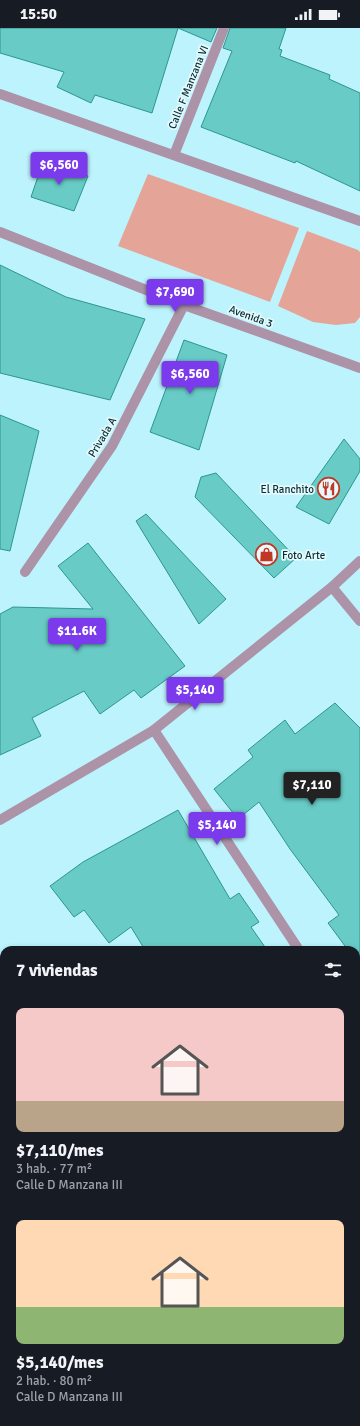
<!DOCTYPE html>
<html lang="es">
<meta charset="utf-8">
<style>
body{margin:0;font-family:Signika,sans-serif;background:#242831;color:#f1f3f6;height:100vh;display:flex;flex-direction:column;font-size:15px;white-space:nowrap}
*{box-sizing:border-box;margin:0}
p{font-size:13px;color:#9ea1a6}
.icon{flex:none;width:22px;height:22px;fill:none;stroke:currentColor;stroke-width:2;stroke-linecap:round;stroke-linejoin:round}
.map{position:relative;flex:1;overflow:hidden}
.details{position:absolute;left:0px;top:918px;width:360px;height:480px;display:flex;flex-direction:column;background:#171b24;border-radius:12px 12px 0 0;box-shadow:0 2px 6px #0003}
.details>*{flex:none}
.price{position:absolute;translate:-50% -34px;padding:0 9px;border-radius:4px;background:#7c3aed;color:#fff;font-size:13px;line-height:26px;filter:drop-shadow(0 1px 2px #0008)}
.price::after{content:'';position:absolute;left:50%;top:24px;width:12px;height:9px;margin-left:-6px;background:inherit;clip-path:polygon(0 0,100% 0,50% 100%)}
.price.active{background:#222;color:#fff}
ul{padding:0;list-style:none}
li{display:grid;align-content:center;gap:8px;height:212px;padding:0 16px}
li span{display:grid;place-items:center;height:124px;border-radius:8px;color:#555}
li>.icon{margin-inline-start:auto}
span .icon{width:72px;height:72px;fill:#fffc;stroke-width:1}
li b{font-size:17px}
h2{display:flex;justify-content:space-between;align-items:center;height:48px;padding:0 16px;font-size:17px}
.status{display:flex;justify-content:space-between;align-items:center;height:28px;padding:0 20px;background:#171b24;direction:ltr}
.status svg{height:11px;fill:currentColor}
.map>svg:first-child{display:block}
.green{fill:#e5a498}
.building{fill:#68cbc6;stroke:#2d9692}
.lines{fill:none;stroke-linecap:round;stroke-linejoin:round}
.minor{stroke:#ac93a8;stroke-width:10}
.tertiary{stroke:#ac93a8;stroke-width:10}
.labels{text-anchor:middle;stroke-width:3.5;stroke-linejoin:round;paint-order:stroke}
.street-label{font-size:11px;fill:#032f36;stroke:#e7f9fc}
.poi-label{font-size:11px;fill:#032f36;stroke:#e7f9fc;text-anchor:end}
</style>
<div class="status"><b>15:50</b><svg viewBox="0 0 49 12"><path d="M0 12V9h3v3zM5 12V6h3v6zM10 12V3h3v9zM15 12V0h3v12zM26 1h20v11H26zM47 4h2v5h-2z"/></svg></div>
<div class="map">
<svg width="360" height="1398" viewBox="0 0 360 1398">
<rect width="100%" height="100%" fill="#bdf3fd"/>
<g class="green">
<polygon points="148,146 299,200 270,274 118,218"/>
<polygon points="307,203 358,222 360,224 360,289 355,295 336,297 313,294 278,278"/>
</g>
<g class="building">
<polygon points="0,0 178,0 152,85 95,67 91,75 57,59 64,44 0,25"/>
<polygon points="178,0 217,0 211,14"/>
<polygon points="230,0 286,0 279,21 282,22 280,28 330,47 329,51 360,65 360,163 296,133 295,135 201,99 232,23 223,20"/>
<polygon points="44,131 88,148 74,183 31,169"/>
<polygon points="0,237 66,269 145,291 110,372 0,345"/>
<polygon points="184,312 227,327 199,422 150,404"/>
<polygon points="0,387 39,403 10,523 0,521"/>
<polygon points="344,411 360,431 360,443 329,496 296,479"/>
<polygon points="216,445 296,530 274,550 195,469 201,449"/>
<polygon points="146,486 226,571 199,596 136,493"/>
<polygon points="88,515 185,638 141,670 134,662 100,686 84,663 32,690 41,708 0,727 0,586 13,579 93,581 58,538"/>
<polygon points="335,675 360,700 360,939 356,934 356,922 348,922 328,895 339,887 290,821 259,774 238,791 214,761 253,729 248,722 285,692 295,706"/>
<polygon points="178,782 230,871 239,865 259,894 251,899 267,922 145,922 131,899 109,915 84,882 74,889 50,858 83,834"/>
</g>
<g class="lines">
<g class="minor">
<polyline points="0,66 360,193"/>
<polyline points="174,127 224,0"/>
<polyline points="0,204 184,277 360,340"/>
<polyline points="25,544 112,418 184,277"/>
<polyline points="332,559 360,593"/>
<polyline points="154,702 299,922"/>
<polyline points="0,988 4,996"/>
<polyline points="356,1008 360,1014"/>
<polyline points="200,1394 202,1398"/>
</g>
<polyline class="tertiary" points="0,792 154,702 332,559 360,533"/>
</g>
<defs>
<symbol id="restaurant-ring" viewBox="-11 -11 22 22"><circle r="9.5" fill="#e7f9fc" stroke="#c23623" stroke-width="1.5"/><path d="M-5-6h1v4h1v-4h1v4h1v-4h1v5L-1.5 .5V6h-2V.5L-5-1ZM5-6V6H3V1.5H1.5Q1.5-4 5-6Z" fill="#c23623"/></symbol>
<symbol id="shop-ring" viewBox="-11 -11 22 22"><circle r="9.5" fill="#e7f9fc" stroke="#c23623" stroke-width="1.5"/><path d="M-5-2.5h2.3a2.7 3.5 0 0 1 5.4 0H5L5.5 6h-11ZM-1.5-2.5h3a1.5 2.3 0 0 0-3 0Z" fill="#c23623"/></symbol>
</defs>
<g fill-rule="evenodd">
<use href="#restaurant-ring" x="316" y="448" width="25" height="25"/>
<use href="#shop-ring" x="254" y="514" width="25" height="25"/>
</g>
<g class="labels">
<g class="street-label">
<text transform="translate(188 59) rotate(-68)" y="4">Calle F Manzana VI</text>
<text transform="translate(251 288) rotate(20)" y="4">Avenida 3</text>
<text transform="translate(102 409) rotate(-59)" y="4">Privada A</text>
</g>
<g class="poi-label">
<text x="314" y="465">El Ranchito</text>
<text x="282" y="531" text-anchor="start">Foto Arte</text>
</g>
</g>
</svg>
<b class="price" style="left:59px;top:158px">$6,560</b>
<b class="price" style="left:175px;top:285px">$7,690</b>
<b class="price" style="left:190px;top:367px">$6,560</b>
<b class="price" style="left:77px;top:624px">$11.6K</b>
<b class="price" style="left:195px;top:683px">$5,140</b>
<b class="price active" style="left:312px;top:778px">$7,110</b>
<b class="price" style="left:217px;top:818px">$5,140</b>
<section class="details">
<h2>7 viviendas<svg class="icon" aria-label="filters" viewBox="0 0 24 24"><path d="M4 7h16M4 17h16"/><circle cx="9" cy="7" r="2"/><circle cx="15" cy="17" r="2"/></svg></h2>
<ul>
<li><span style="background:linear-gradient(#f6c9c9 75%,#b9a48a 0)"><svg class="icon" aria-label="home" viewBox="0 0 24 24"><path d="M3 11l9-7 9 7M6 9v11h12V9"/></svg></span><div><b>$7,110/mes</b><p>3 hab. · 77 m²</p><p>Calle D Manzana III</p></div></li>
<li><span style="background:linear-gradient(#ffd9b3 70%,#8fb573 0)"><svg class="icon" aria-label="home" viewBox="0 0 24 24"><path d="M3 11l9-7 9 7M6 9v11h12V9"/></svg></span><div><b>$5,140/mes</b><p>2 hab. · 80 m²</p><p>Calle D Manzana III</p></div></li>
</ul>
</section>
</div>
